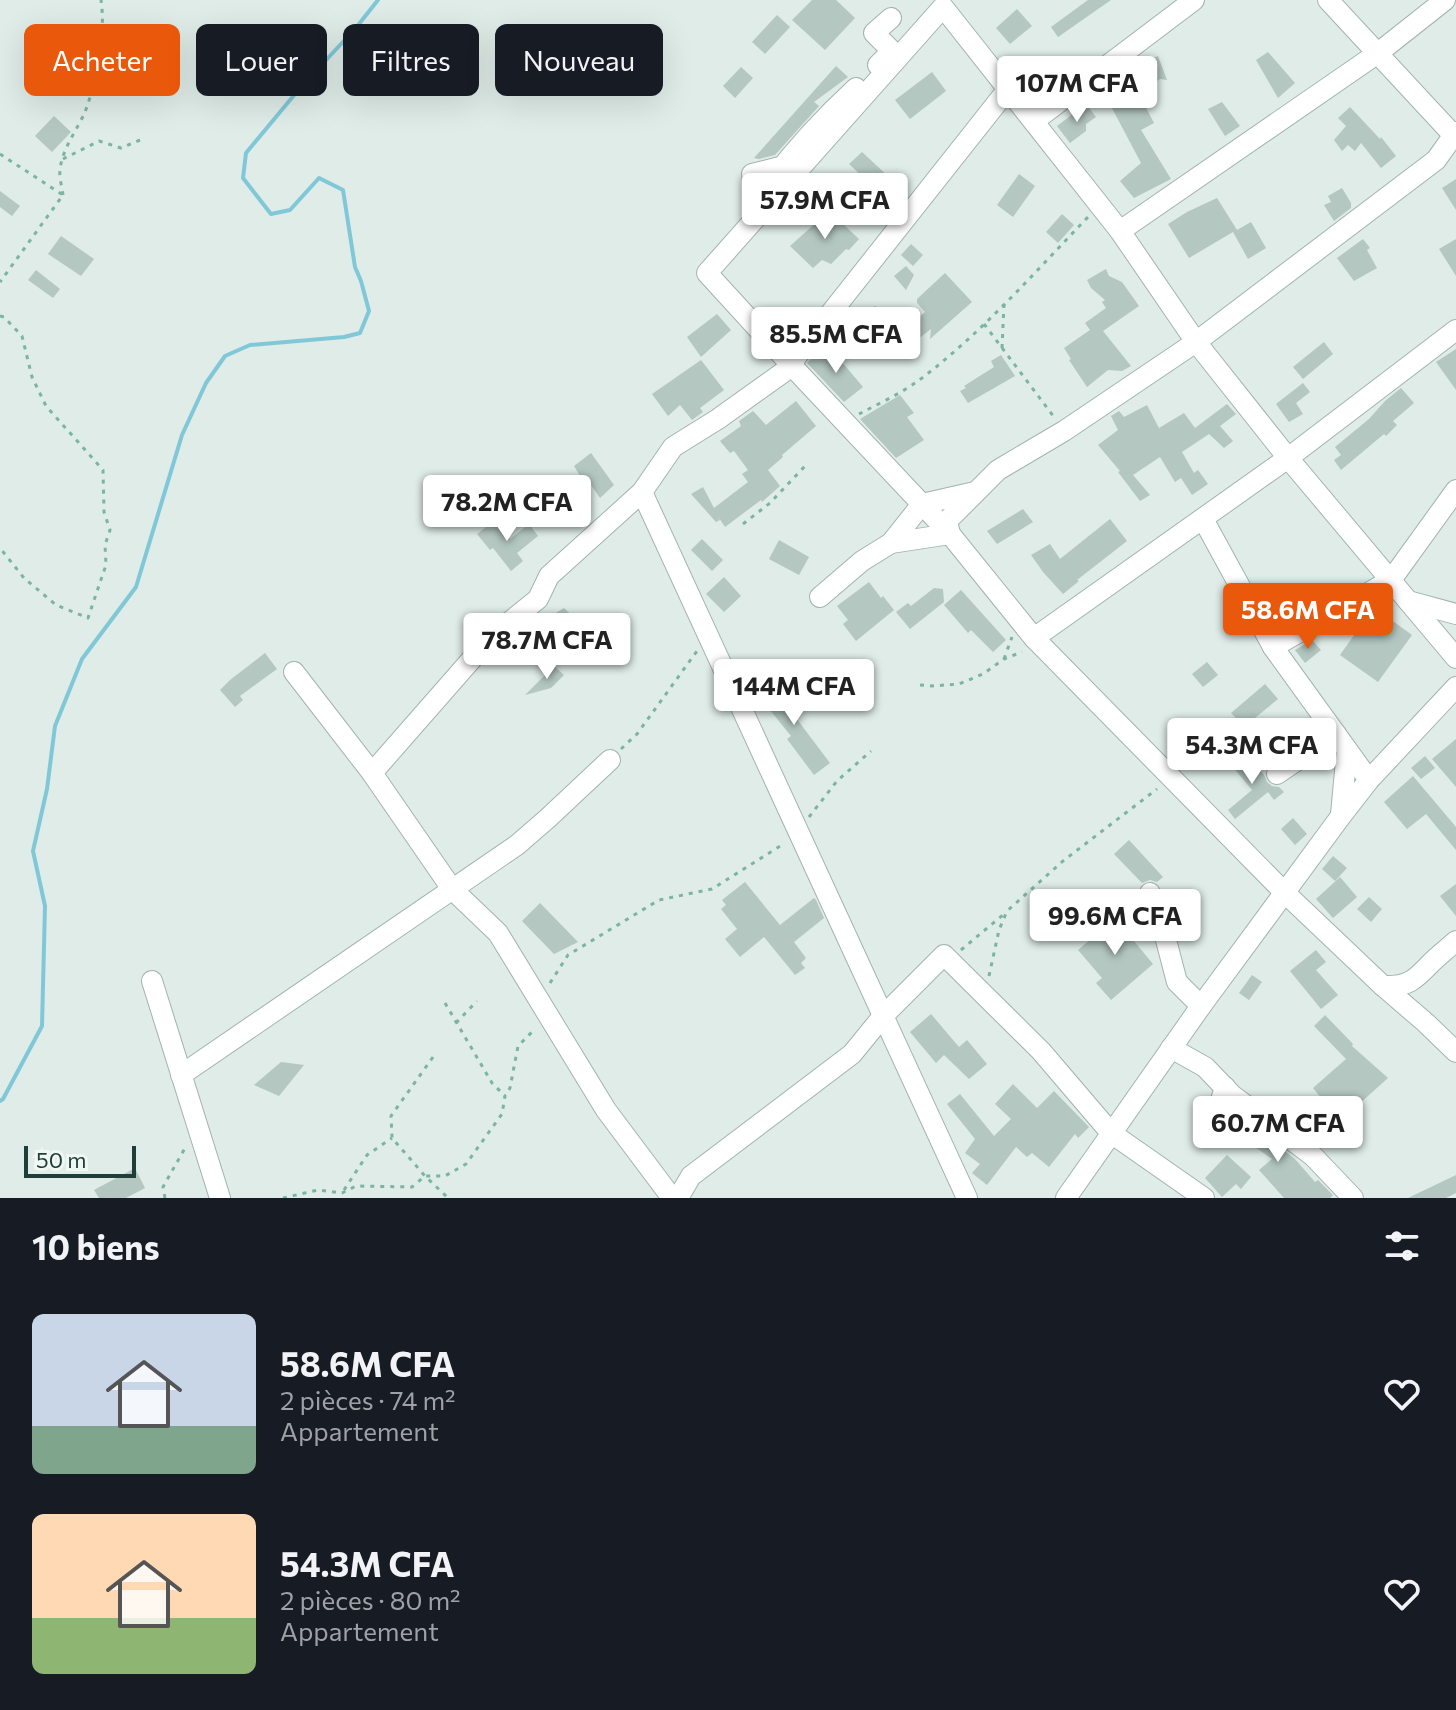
<!DOCTYPE html>
<html lang="fr">
<meta charset="utf-8">
<style>
body{margin:0;font-family:Commissioner,sans-serif;background:#20242c;color:#f1f3f6;height:100vh;display:flex;flex-direction:column;font-size:30px;white-space:nowrap}
*{box-sizing:border-box;margin:0}
p{font-size:26px;color:#9ea1a6}
.icon{flex:none;width:44px;height:44px;fill:none;stroke:currentColor;stroke-width:2;stroke-linecap:round;stroke-linejoin:round}
.map{position:relative;height:1198px;overflow:hidden}
.sheet{display:flex;flex-direction:column;background:#171b24;flex:1}
.sheet>*{flex:none}
.top-card{position:absolute;left:24px;top:24px;width:800px;height:72px;display:flex;gap:16px}
.scale{position:absolute;left:24px;bottom:20px;width:112px;box-sizing:border-box;padding-left:8px;border:4px solid #1e3e37;border-top:0;font-size:22px;line-height:28px;white-space:nowrap;color:#1e3e37;-webkit-text-stroke:6px #f0f8f4;paint-order:stroke}
.price{position:absolute;translate:-50% -68px;padding:0 18px;border-radius:8px;background:#fff;color:#222;font-size:26px;line-height:52px;filter:drop-shadow(0 2px 4px #0008)}
.price::after{content:'';position:absolute;left:50%;top:48px;width:24px;height:18px;margin-left:-12px;background:inherit;clip-path:polygon(0 0,100% 0,50% 100%)}
.price.selected{background:#ea580c;color:#fff}
ul{padding:0;list-style:none}
li{display:flex;align-items:center;gap:24px;height:200px;padding:0 32px}
li span{display:grid;place-items:center;flex:none;width:224px;height:160px;border-radius:12px;color:#555}
li>.icon{margin-inline-start:auto}
span .icon{width:96px;height:96px;fill:#fffc;stroke-width:1}
li b{font-size:34px}
h2{display:flex;justify-content:space-between;align-items:center;height:96px;padding:0 32px;font-size:34px}
.tag{padding:0 28px;border-radius:12px;background:#171b24;box-shadow:0 8px 32px #0002;font-size:28px;line-height:72px}
.tag.selected{background:#ea580c;color:#fff}
.map>svg:first-child{display:block}
.lines{fill:none;stroke-linecap:round;stroke-linejoin:round}
.stream{stroke:#80c8d8;stroke-width:4}
.building{fill:#b4c7c0}
.minor-casing{stroke:#a1b4af;stroke-width:22}
.path{stroke:#7cb4a4;stroke-width:3;stroke-dasharray:4 6;stroke-linecap:butt}
.minor{stroke:#fff;stroke-width:20}
</style>
<div class="map">
<svg width="1456" height="1198" viewBox="0 0 1456 1198">
<rect width="100%" height="100%" fill="#dfece7"/>
<g class="lines">
<polyline class="stream" points="0,1101 3,1099 42,1026 45,906 33,851 47,789 55,726 82,659 136,587 182,435 206,383 225,356 250,345 344,337 360,333 369,311 361,281 355,267 343,190 319,178 290,210 271,214 243,178 246,153 300,88 355,29 378,0"/>
</g>
<g class="building">
<polygon points="812,0 836,0 855,18 825,50 792,20"/>
<polygon points="1088,0 1111,0 1058,37 1051,27"/>
<polygon points="1017,9 1032,26 1010,44 996,28"/>
<polygon points="777,15 790,27 765,54 752,42"/>
<polygon points="1268,52 1295,83 1278,98 1256,60"/>
<polygon points="1158,56 1167,80 1160,79 1139,94 1154,123 1141,130 1171,179 1134,198 1120,181 1141,163 1104,93 1145,72 1141,63"/>
<polygon points="836,66 848,77 814,102 819,106 775,155 759,159 754,158"/>
<polygon points="741,67 753,78 735,98 723,86"/>
<polygon points="932,72 946,91 910,119 895,100"/>
<polygon points="1222,102 1240,126 1225,136 1208,109"/>
<polygon points="1086,104 1096,117 1086,124 1086,131 1070,143 1057,126"/>
<polygon points="1350,107 1380,139 1381,137 1396,156 1381,168 1361,143 1355,151 1348,145 1342,151 1334,140 1346,126 1338,118"/>
<polygon points="54,116 71,132 52,152 35,136"/>
<polygon points="862,152 905,192 892,205 878,192 859,213 839,209 866,180 849,164"/>
<polygon points="1019,174 1035,186 1013,217 997,205"/>
<polygon points="1456,179 1456,210 1442,188"/>
<polygon points="1342,188 1351,203 1351,208 1334,221 1324,205 1331,202 1328,196"/>
<polygon points="0,191 20,206 12,216 0,207"/>
<polygon points="1217,198 1237,230 1251,222 1266,248 1248,259 1233,232 1189,258 1168,224 1187,212"/>
<polygon points="827,209 859,239 849,250 846,249 831,264 822,260 813,268 790,246 817,222 816,220"/>
<polygon points="1062,214 1074,225 1058,243 1046,232"/>
<polygon points="61,236 94,259 81,276 48,254"/>
<polygon points="1363,239 1370,248 1367,250 1377,268 1354,281 1337,258"/>
<polygon points="1456,239 1456,276 1439,249"/>
<polygon points="911,244 923,255 913,266 901,255"/>
<polygon points="906,266 914,275 906,290 894,276"/>
<polygon points="1106,269 1109,276 1122,282 1139,306 1103,331 1131,366 1122,371 1108,370 1087,387 1069,360 1071,359 1064,348 1090,330 1085,323 1106,308 1102,302 1105,300 1091,288 1087,280"/>
<polygon points="36,270 60,289 53,298 28,280"/>
<polygon points="945,273 972,302 930,339 931,329 913,343 904,343 898,335 925,312 917,303 917,299"/>
<polygon points="717,314 731,330 701,357 687,337"/>
<polygon points="1324,342 1333,354 1303,379 1293,367"/>
<polygon points="830,348 863,387 844,402 807,363 814,356 816,359"/>
<polygon points="1456,349 1456,390 1436,362"/>
<polygon points="1001,355 1015,376 968,403 960,391 966,388 964,386 994,367 991,361"/>
<polygon points="701,360 724,390 700,408 703,412 692,420 680,405 668,416 652,394"/>
<polygon points="1303,383 1310,392 1296,403 1303,414 1289,422 1276,404"/>
<polygon points="1401,388 1414,403 1393,421 1397,425 1386,436 1384,434 1341,470 1334,460 1341,455 1335,447 1369,419 1385,401"/>
<polygon points="900,395 914,413 907,417 924,440 896,458 860,419"/>
<polygon points="796,401 816,426 782,455 783,457 768,470 780,486 762,502 761,500 725,527 717,515 720,520 716,522 691,494 703,487 714,508 748,482 742,474 748,470 734,451 730,453 720,441 741,426 739,421 753,411 766,425"/>
<polygon points="1227,404 1236,414 1220,426 1233,441 1224,448 1209,434 1182,452 1194,473 1198,470 1208,484 1192,495 1181,478 1175,482 1160,457 1133,475 1150,495 1140,501 1118,472 1120,471 1098,445 1118,430 1111,416 1119,411 1124,417 1147,405 1159,428 1184,413 1195,428"/>
<polygon points="591,453 614,485 600,498 591,485 586,486 574,466"/>
<polygon points="1023,509 1033,522 997,544 987,531"/>
<polygon points="1110,519 1127,541 1077,580 1079,581 1063,594 1043,572 1031,555 1050,544 1060,559"/>
<polygon points="495,520 510,539 529,524 538,536 517,553 523,561 511,571 493,548 490,550 477,534"/>
<polygon points="702,539 723,560 712,571 691,550"/>
<polygon points="779,540 809,557 799,575 769,559"/>
<polygon points="724,577 741,596 724,612 706,594"/>
<polygon points="869,582 881,598 883,596 894,610 856,641 843,624 848,620 837,606"/>
<polygon points="934,588 943,589 944,602 910,629 896,612 908,603 911,606"/>
<polygon points="1308,589 1317,607 1286,625 1278,609 1299,599 1297,595"/>
<polygon points="961,590 1006,640 993,652 971,630 968,633 944,605"/>
<polygon points="564,608 594,637 582,650 565,633 561,634 551,619 554,614"/>
<polygon points="1369,614 1386,625 1390,619 1412,635 1378,682 1340,655"/>
<polygon points="1312,640 1321,650 1305,663 1295,650"/>
<polygon points="265,653 277,669 240,696 243,700 235,707 220,690 230,680"/>
<polygon points="1207,662 1218,675 1203,687 1192,674"/>
<polygon points="554,666 564,675 551,688 525,695"/>
<polygon points="1265,684 1278,699 1244,727 1231,713"/>
<polygon points="787,685 801,702 790,710 830,763 814,775 787,739 791,736 757,694 767,686 775,695"/>
<polygon points="1456,739 1456,787 1432,759"/>
<polygon points="1247,754 1264,775 1267,782 1272,786 1279,787 1284,792 1274,800 1268,792 1235,819 1228,810 1252,790 1232,766"/>
<polygon points="1425,756 1435,768 1421,779 1411,768"/>
<polygon points="1413,776 1456,827 1456,850 1426,814 1407,829 1384,802"/>
<polygon points="1293,818 1307,834 1295,845 1281,829"/>
<polygon points="1129,840 1163,877 1157,882 1150,880 1142,883 1114,854"/>
<polygon points="1333,856 1347,868 1335,881 1322,869"/>
<polygon points="1340,877 1357,897 1333,918 1316,899"/>
<polygon points="745,882 780,925 814,898 816,900 824,918 794,942 806,958 801,963 805,968 795,975 764,937 740,957 725,939 737,929 721,909 726,905 722,900"/>
<polygon points="1456,884 1456,916 1440,896"/>
<polygon points="1369,897 1382,909 1371,922 1357,909"/>
<polygon points="540,903 578,942 554,954 522,921"/>
<polygon points="1119,915 1133,931 1129,935 1153,964 1111,1000 1096,983 1102,978 1078,950"/>
<polygon points="1316,950 1326,962 1316,970 1338,995 1321,1009 1290,971"/>
<polygon points="1252,975 1262,982 1249,1000 1239,993"/>
<polygon points="931,1014 959,1047 967,1040 987,1064 969,1079 944,1055 936,1063 910,1032"/>
<polygon points="1325,1015 1353,1044 1352,1046 1388,1078 1340,1121 1313,1088 1346,1059 1314,1026"/>
<polygon points="281,1062 304,1065 279,1096 254,1085"/>
<polygon points="1013,1084 1037,1108 1054,1091 1089,1127 1078,1138 1075,1134 1049,1167 1032,1153 1027,1157 1016,1147 987,1185 972,1173 980,1164 965,1153 975,1139 947,1104 960,1094 994,1136 1011,1119 995,1104"/>
<polygon points="1231,1111 1295,1159 1315,1182 1318,1180 1333,1195 1330,1198 1284,1198 1259,1170 1272,1159 1215,1119 1223,1119 1228,1116"/>
<polygon points="1227,1155 1251,1177 1241,1189 1236,1184 1222,1197 1205,1178"/>
<polygon points="135,1168 145,1188 126,1198 99,1198 94,1190"/>
<polygon points="1456,1175 1456,1193 1446,1198 1408,1198"/>
</g>
<g class="lines">
<defs>
<g id="minor">
<polyline points="1328,0 1456,138"/>
<polyline points="878,65 892,51 874,33 891,18"/>
<polyline points="1034,121 1194,0"/>
<path d="M 756,202 C 785,160 818,123 856,88"/>
<polyline points="756,202 752,174 780,167"/>
<polyline points="1120,231 1378,53 1445,0"/>
<polyline points="642,492 967,1198"/>
<polyline points="1203,519 1273,647 1369,780"/>
<polyline points="891,543 922,504 975,492"/>
<polyline points="820,597 862,561 891,543 950,534 947,521 998,470 1064,431 1196,342 1436,160 1456,132"/>
<polyline points="1408,601 1456,614"/>
<polyline points="1034,638 1288,458 1456,330"/>
<polyline points="1273,647 1391,580 1456,490"/>
<polyline points="1456,658 1288,458 1196,342 1120,231 943,7 707,273 792,366 950,534 1034,638 1284,892 1383,986 1426,1023 1456,1052"/>
<polyline points="294,672 372,773"/>
<polyline points="1277,774 1336,734"/>
<polyline points="1341,814 1347,750"/>
<polyline points="1150,893 1149,908 1161,921 1177,982 1201,1006"/>
<polyline points="152,981 220,1198"/>
<path d="M 1383,986 C 1407,987 1414,981 1430,964 C 1438,956 1447,949 1456,941"/>
<polyline points="1171,1048 1205,1067 1232,1095 1313,1156 1353,1198"/>
<polyline points="181,1075 517,845 547,819 610,760"/>
<polyline points="1219,1107 1225,1087"/>
<polyline points="672,1198 606,1110 498,933 452,889 372,773 492,636 538,599 549,576 642,492 673,447 718,419 792,366 796,357 1008,89"/>
<polyline points="678,1198 691,1176 852,1054 883,1016 944,955 1041,1051 1111,1133 1204,1198"/>
<polyline points="1066,1198 1201,1006 1341,816 1369,780 1456,687"/>
</g>
</defs>
<use href="#minor" class="minor-casing"/>
<g class="path">
<polyline points="0,154 63,195 0,282"/>
<polyline points="63,159 99,141 121,148 140,140"/>
<path d="M 63,195 C 62,187 59,177 60,170 C 62,149 77,130 85,112 C 97,80 106,34 101,0"/>
<polyline points="874,307 889,326 900,349"/>
<polyline points="0,316 4,317 22,336 32,377 46,406 103,470 104,512 110,530 105,545 106,565 88,618 56,605 24,578 0,548"/>
<polyline points="984,324 1054,417"/>
<polyline points="1002,348 1004,304"/>
<path d="M 859,414 C 878,404 900,394 918,381 C 981,334 1034,273 1088,217"/>
<polyline points="743,524 770,503 807,464"/>
<polyline points="1004,659 1012,637"/>
<polyline points="920,685 932,686 959,684 983,674 1004,659 1022,652"/>
<polyline points="621,749 637,734 697,651"/>
<polyline points="809,817 837,781 871,751"/>
<polyline points="961,950 1004,914"/>
<polyline points="989,976 999,930 1007,911 1063,861 1157,789"/>
<polyline points="550,983 568,955 659,900 712,889 785,843"/>
<polyline points="445,1003 492,1083 505,1096"/>
<polyline points="456,1023 477,1001"/>
<polyline points="433,1057 391,1116 392,1138 425,1176 448,1198"/>
<polyline points="344,1190 367,1155 392,1138"/>
<polyline points="165,1198 163,1187 185,1148"/>
<polyline points="283,1198 318,1190 342,1193 356,1186 412,1187 425,1176 445,1176 466,1164 502,1114 505,1096 510,1088 518,1046 535,1029"/>
</g>
<use href="#minor" class="minor"/>
</g>
</svg>
<div class="scale">50 m</div>
<b class="price" style="left:1077px;top:124px">107M CFA</b>
<b class="price" style="left:825px;top:241px">57.9M CFA</b>
<b class="price" style="left:836px;top:375px">85.5M CFA</b>
<b class="price" style="left:507px;top:543px">78.2M CFA</b>
<b class="price selected" style="left:1308px;top:651px">58.6M CFA</b>
<b class="price" style="left:547px;top:681px">78.7M CFA</b>
<b class="price" style="left:794px;top:727px">144M CFA</b>
<b class="price" style="left:1252px;top:786px">54.3M CFA</b>
<b class="price" style="left:1115px;top:957px">99.6M CFA</b>
<b class="price" style="left:1278px;top:1164px">60.7M CFA</b>
<div class="top-card">
<a class="tag selected">Acheter</a>
<a class="tag">Louer</a>
<a class="tag">Filtres</a>
<a class="tag">Nouveau</a>
</div>
</div>
<section class="sheet">
<h2>10 biens<svg class="icon" aria-label="filters" viewBox="0 0 24 24"><path d="M4 7h16M4 17h16"/><circle cx="9" cy="7" r="2"/><circle cx="15" cy="17" r="2"/></svg></h2>
<ul>
<li><span style="background:linear-gradient(#c9d6e8 70%,#7fa58c 0)"><svg class="icon" aria-label="home" viewBox="0 0 24 24"><path d="M3 11l9-7 9 7M6 9v11h12V9"/></svg></span><div><b>58.6M CFA</b><p>2 pièces · 74 m²</p><p>Appartement</p></div><svg class="icon" aria-label="heart" viewBox="0 0 24 24"><path d="M12 20l-8-8c-3-5 5-10 8-4 3-6 11-1 8 4z"/></svg></li>
<li><span style="background:linear-gradient(#ffd9b3 65%,#8fb573 0)"><svg class="icon" aria-label="home" viewBox="0 0 24 24"><path d="M3 11l9-7 9 7M6 9v11h12V9"/></svg></span><div><b>54.3M CFA</b><p>2 pièces · 80 m²</p><p>Appartement</p></div><svg class="icon" aria-label="heart" viewBox="0 0 24 24"><path d="M12 20l-8-8c-3-5 5-10 8-4 3-6 11-1 8 4z"/></svg></li>
</ul>
</section>
